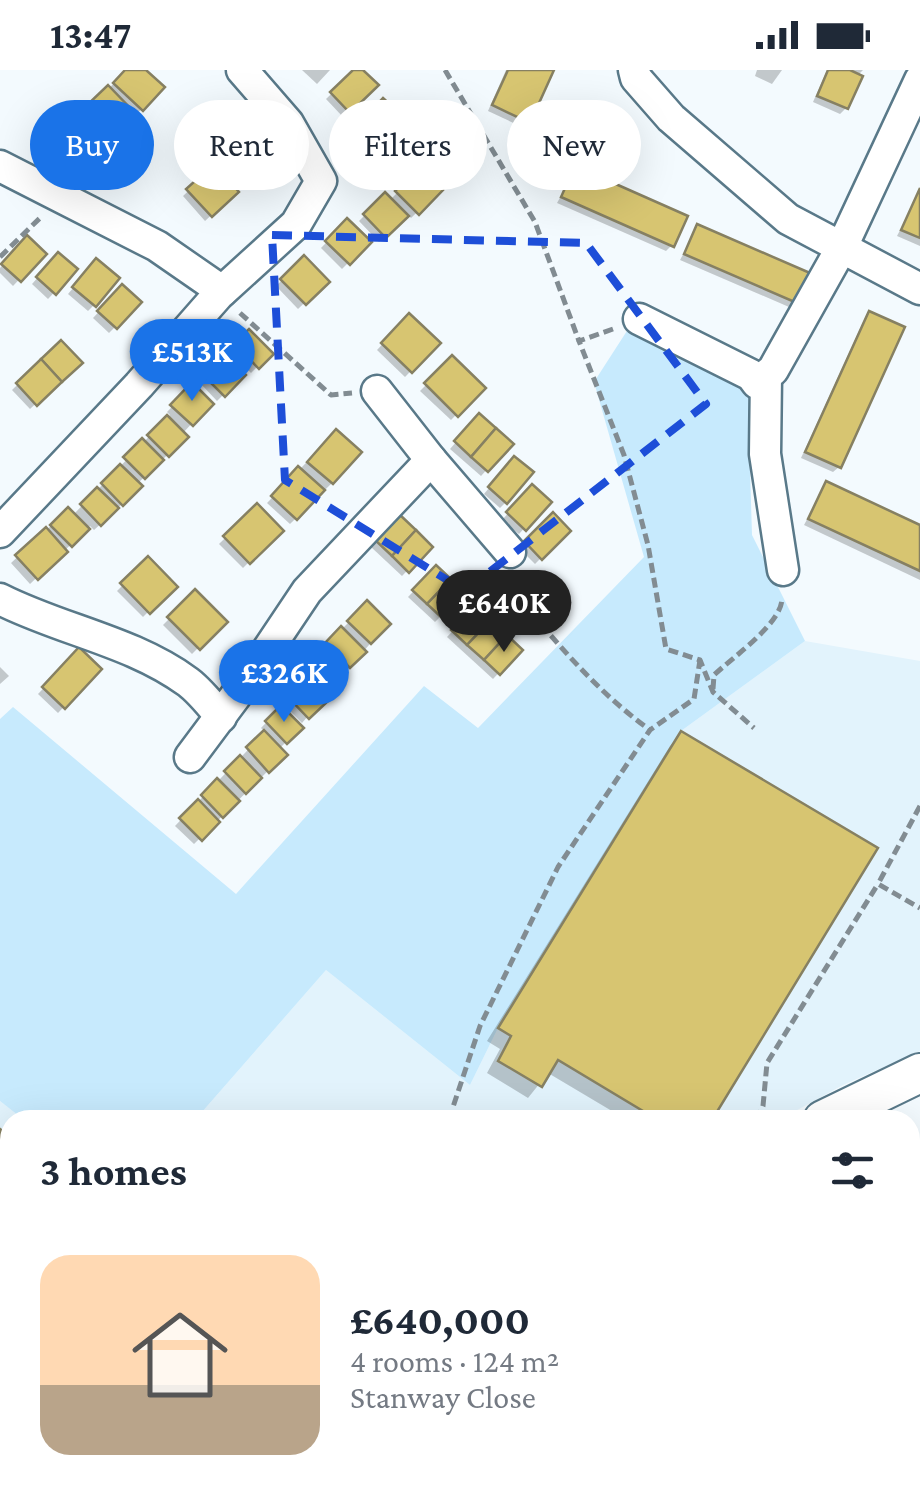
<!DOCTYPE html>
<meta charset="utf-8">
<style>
body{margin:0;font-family:"Crimson Pro",serif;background:#f6f6f7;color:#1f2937;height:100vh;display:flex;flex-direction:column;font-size:38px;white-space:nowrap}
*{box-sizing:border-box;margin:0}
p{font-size:32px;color:#747a83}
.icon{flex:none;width:55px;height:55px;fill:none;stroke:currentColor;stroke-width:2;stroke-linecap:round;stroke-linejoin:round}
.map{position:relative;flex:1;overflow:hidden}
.panel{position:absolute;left:0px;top:1040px;width:920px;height:392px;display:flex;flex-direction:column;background:#fff;border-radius:30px 30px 0 0;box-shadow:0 10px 40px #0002}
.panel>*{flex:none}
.guide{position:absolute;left:30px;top:30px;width:860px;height:90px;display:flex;gap:20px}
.price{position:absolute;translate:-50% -85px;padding:0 22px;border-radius:35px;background:#1a73e8;color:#fff;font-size:32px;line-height:65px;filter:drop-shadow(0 2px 5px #0008)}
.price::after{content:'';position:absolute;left:50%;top:60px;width:30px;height:22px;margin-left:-15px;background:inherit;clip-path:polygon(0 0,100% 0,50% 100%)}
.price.current{background:#222;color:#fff}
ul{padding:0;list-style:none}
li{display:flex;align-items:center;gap:30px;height:250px;padding:0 40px}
li span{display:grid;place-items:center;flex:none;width:280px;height:200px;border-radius:30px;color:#555}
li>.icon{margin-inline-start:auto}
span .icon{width:120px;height:120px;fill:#fffc;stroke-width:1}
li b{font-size:42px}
h2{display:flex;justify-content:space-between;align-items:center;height:120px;padding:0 40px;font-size:42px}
.pill{padding:0 35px;border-radius:45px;background:#fff;box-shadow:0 10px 40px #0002;font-size:35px;line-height:90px}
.pill.current{background:#1a73e8;color:#fff}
.status{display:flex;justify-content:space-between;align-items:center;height:70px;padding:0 50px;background:#fff;direction:ltr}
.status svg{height:28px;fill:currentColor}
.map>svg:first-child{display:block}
.built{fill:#e2f3fc}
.green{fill:#c7eafd}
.shadow{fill:#0003}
.building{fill:#d7c571;stroke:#868062;stroke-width:2.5}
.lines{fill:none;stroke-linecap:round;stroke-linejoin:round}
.minor-casing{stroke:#597989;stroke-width:35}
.tertiary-casing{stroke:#597989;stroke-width:42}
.secondary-casing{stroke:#597989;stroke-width:48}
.path{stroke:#828c92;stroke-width:5;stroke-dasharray:10 5;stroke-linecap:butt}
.minor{stroke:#fff;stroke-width:30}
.tertiary{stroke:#fff;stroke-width:38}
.secondary{stroke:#fff;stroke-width:42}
.marked{fill:none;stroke:#1d4ed8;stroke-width:8;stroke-dasharray:20 12;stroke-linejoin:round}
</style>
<div class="status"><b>13:47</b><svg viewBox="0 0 49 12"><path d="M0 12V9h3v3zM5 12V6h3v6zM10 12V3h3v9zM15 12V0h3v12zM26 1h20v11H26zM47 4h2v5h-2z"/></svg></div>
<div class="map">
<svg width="920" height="1432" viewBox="0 0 920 1432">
<rect width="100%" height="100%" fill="#f3fafe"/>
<g class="built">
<polygon points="805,571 920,591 920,981 843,1015 779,1050 195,1050 326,900 470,1015 498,958 681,661"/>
<polygon points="0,1031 24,1050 10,1050 10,1422 0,1420"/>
</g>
<polygon class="green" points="634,250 770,316 749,366 752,465 805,571 681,661 498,958 470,1015 326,900 195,1050 24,1050 0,1031 0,649 13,637 236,824 424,616 478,658 644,487 594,312"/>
<g class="shadow">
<polygon points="127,0 143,0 161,17 136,45 132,42 76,96 54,74"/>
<polygon points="302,0 330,0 317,14"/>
<polygon points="356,0 375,15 343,47 326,29"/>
<polygon points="506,0 552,0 528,51 522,57 488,41"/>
<polygon points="757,0 782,0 772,14 755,6"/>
<polygon points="863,0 857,6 846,38 840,44 813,32 827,0"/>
<polygon points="383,31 405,51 376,83 353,63"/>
<polygon points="245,69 269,91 205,151 183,126 214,97 216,100"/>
<polygon points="576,99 672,175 666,181 557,133"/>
<polygon points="420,100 440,120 411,148 407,144 379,172 359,151 385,125 390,130"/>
<polygon points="920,122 920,176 897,166"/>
<polygon points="347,151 369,172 342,199 321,178"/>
<polygon points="698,157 794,232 789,237 680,190"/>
<polygon points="27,169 43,184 13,216 0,203 0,198"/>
<polygon points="58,185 75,200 48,229 32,214"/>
<polygon points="304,189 326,212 298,239 276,216"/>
<polygon points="91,197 94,235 88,241 68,224"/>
<polygon points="122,217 139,233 109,263 93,248"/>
<polygon points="870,244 839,397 833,402 801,388 864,250"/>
<polygon points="409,246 438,273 405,307 377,280"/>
<polygon points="249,262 270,284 251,303 230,281"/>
<polygon points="61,273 79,293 30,339 12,320"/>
<polygon points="226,288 243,305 217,331 200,313"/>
<polygon points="452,289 482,318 451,350 420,321"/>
<polygon points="192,316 210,334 182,364 186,367 137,414 139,416 116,440 94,460 90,456 30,514 11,493 68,440 73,445 170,345 167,342"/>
<polygon points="479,346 510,374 481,406 450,379"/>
<polygon points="336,362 332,413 290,454 267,433"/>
<polygon points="508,395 506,432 500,438 484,424"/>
<polygon points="826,414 920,458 920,510 804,455"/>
<polygon points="532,417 548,432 519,464 502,450"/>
<polygon points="257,437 280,461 243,498 219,474"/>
<polygon points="553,446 568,461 535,494 520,479"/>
<polygon points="399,448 430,477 402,506 371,477"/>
<polygon points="148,490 174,516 143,547 117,521"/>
<polygon points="436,498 463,524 435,552 408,527"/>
<polygon points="195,523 224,552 192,584 163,555"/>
<polygon points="367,534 387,554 302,653 290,641 287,644 300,658 279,679 284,685 194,774 175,756 265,662 261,658 306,611 302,607 321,587 337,602 340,599 321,580"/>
<polygon points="474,538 520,580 493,609 447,567"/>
<polygon points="79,581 99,599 58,643 38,624"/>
<polygon points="0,597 9,606 0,614"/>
<polygon points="682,664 709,1050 627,1050 548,1003 528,1028 487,1003 500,979 487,971 670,676"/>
<polygon points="0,1062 10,1071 10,1278 0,1269"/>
<polygon points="910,1290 917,1293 910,1308"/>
<polygon points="392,1422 440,1422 428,1432 397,1432"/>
<polygon points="669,1422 693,1422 677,1432"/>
<polygon points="818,1422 859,1422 852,1432 811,1432"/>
<polygon points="734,1425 738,1432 721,1432"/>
</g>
<g class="building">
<polygon points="125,0 146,0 165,17 143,41 113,13"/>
<polygon points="353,0 363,0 379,15 350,43 330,22"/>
<polygon points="508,0 554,0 530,53 492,35"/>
<polygon points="828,0 850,0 863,6 848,39 817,26"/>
<polygon points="108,15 135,43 112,65 85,37"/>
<polygon points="383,28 408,51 383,79 357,56"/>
<polygon points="82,43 107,69 84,93 58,67"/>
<polygon points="245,65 272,91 247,117 221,91"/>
<polygon points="214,94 239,122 212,147 186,119"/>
<polygon points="420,96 443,120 419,145 395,121"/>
<polygon points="575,96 688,146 674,177 561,127"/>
<polygon points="920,118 920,168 901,160"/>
<polygon points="385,122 409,146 386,168 363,144"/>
<polygon points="347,148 372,172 350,195 325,171"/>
<polygon points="697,154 810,203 797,233 684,184"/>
<polygon points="27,165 47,184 21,212 1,194"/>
<polygon points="58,182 78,199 56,225 36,207"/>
<polygon points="304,185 330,212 306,235 280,209"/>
<polygon points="96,188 120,208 96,237 72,217"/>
<polygon points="122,214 142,232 117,259 97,241"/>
<polygon points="869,241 905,257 841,398 805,382"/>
<polygon points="409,243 441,273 412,303 381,273"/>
<polygon points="249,259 274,284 259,299 234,273"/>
<polygon points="61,270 83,293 62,312 41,289"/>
<polygon points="226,284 246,305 225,327 204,306"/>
<polygon points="452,285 486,318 458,347 424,313"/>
<polygon points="41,289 62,312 37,336 16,313"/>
<polygon points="192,312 214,334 193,356 170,335"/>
<polygon points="479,343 496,358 471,387 454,371"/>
<polygon points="167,345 189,367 169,387 147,365"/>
<polygon points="496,358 514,374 488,402 471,387"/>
<polygon points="336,359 362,382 333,414 307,392"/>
<polygon points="142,368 164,390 145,409 123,387"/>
<polygon points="514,386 534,402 507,434 488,417"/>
<polygon points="120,394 143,416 123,436 101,413"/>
<polygon points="298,396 325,420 297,450 271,426"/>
<polygon points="826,411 920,455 920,501 808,449"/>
<polygon points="532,414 552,432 526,461 506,442"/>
<polygon points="97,417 119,438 101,456 80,434"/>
<polygon points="257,433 284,461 250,494 223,466"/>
<polygon points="68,437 90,459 72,477 50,455"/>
<polygon points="553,442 571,461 542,490 524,471"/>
<polygon points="399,444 416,460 392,486 375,470"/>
<polygon points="46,457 68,482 38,510 15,485"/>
<polygon points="416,460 433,477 409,503 392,486"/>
<polygon points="148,486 178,517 150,544 120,513"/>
<polygon points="436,495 451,509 427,534 412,520"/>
<polygon points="451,509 466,524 442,548 427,534"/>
<polygon points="195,519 228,552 200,580 167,547"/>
<polygon points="367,530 391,554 371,574 347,551"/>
<polygon points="474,535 491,550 467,575 451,560"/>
<polygon points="491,550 507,565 484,590 467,575"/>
<polygon points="341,556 367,582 350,598 325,573"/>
<polygon points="507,565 523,580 500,605 484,590"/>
<polygon points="79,577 102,599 65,639 42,617"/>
<polygon points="321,584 345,607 330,623 305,600"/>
<polygon points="304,609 327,632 309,649 287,626"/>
<polygon points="281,635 304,658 287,674 265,651"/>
<polygon points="264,660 288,685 269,703 246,677"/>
<polygon points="681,661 878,778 712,1050 658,1050 558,990 542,1017 498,991 511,966 498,958"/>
<polygon points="240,685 262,708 246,724 224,701"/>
<polygon points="217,708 240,731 223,748 201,725"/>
<polygon points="198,729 220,752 202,771 179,748"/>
<polygon points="0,1059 10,1067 10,1255 0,1247"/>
<polygon points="407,1422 443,1422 443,1423 428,1432 406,1432 402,1426"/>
<polygon points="816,1422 835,1422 847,1432 813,1432 810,1430"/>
</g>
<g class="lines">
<defs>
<g id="minor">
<polyline points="634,0 636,8 671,48 788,149 920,219"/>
<polyline points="0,96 157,176 222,221"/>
<polyline points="639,249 751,305 757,313 773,300 842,177 920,10"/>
<polyline points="766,306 765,384 783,500"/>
<polyline points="377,321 431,390 510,482"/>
<polyline points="0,462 139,315 218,225 296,154 321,111 288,53 242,0"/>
<path d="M 0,529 C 61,560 132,571 188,612 C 200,621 211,635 221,647"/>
<polyline points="190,687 246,612 307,521 431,390"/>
<polyline points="910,1373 920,1381"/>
<polyline points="660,1422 665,1432"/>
</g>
<g id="tertiary">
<polyline points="823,1050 920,1003"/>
<polyline points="224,1432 231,1422"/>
</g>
<g id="secondary">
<polyline points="0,1427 14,1432"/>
<polyline points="132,1432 146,1432"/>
</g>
</defs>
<use href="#minor" class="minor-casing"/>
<use href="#tertiary" class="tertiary-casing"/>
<use href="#secondary" class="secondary-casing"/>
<g class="path">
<polyline points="445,0 535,152 579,271"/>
<polyline points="0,187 41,147"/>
<polyline points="240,243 331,325 352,323"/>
<polyline points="613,259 579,271 624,385 648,475 666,579 700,590 713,622 754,658"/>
<path d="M 503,508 C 547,562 593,619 650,660"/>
<path d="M 713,619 L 714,605 C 733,587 781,554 782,529"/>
<polyline points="920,736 878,814 920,838"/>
<polyline points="452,1050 452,1040 480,956 558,797 650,660 694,629 700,590"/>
<polyline points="757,1050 763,1036 767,993 878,814"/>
<polyline points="271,1431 285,1432"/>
</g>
<use href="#minor" class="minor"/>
<use href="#tertiary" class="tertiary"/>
<use href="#secondary" class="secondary"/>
</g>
<path class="marked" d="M 272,165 L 586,173 L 706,334 L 465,521 L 285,410 Z"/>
</svg>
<b class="price" style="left:192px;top:334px">£513K</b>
<b class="price current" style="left:504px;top:585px">£640K</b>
<b class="price" style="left:284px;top:655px">£326K</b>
<div class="guide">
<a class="pill current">Buy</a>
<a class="pill">Rent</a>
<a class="pill">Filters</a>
<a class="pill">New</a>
</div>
<section class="panel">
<h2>3 homes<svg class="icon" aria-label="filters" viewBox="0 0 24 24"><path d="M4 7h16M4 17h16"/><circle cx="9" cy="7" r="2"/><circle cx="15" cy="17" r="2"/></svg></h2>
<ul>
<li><span style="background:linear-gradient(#ffd9b3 65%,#b9a48a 0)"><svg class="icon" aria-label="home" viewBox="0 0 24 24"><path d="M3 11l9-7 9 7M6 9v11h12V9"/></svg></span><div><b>£640,000</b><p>4 rooms · 124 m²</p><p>Stanway Close</p></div></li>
</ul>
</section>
</div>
